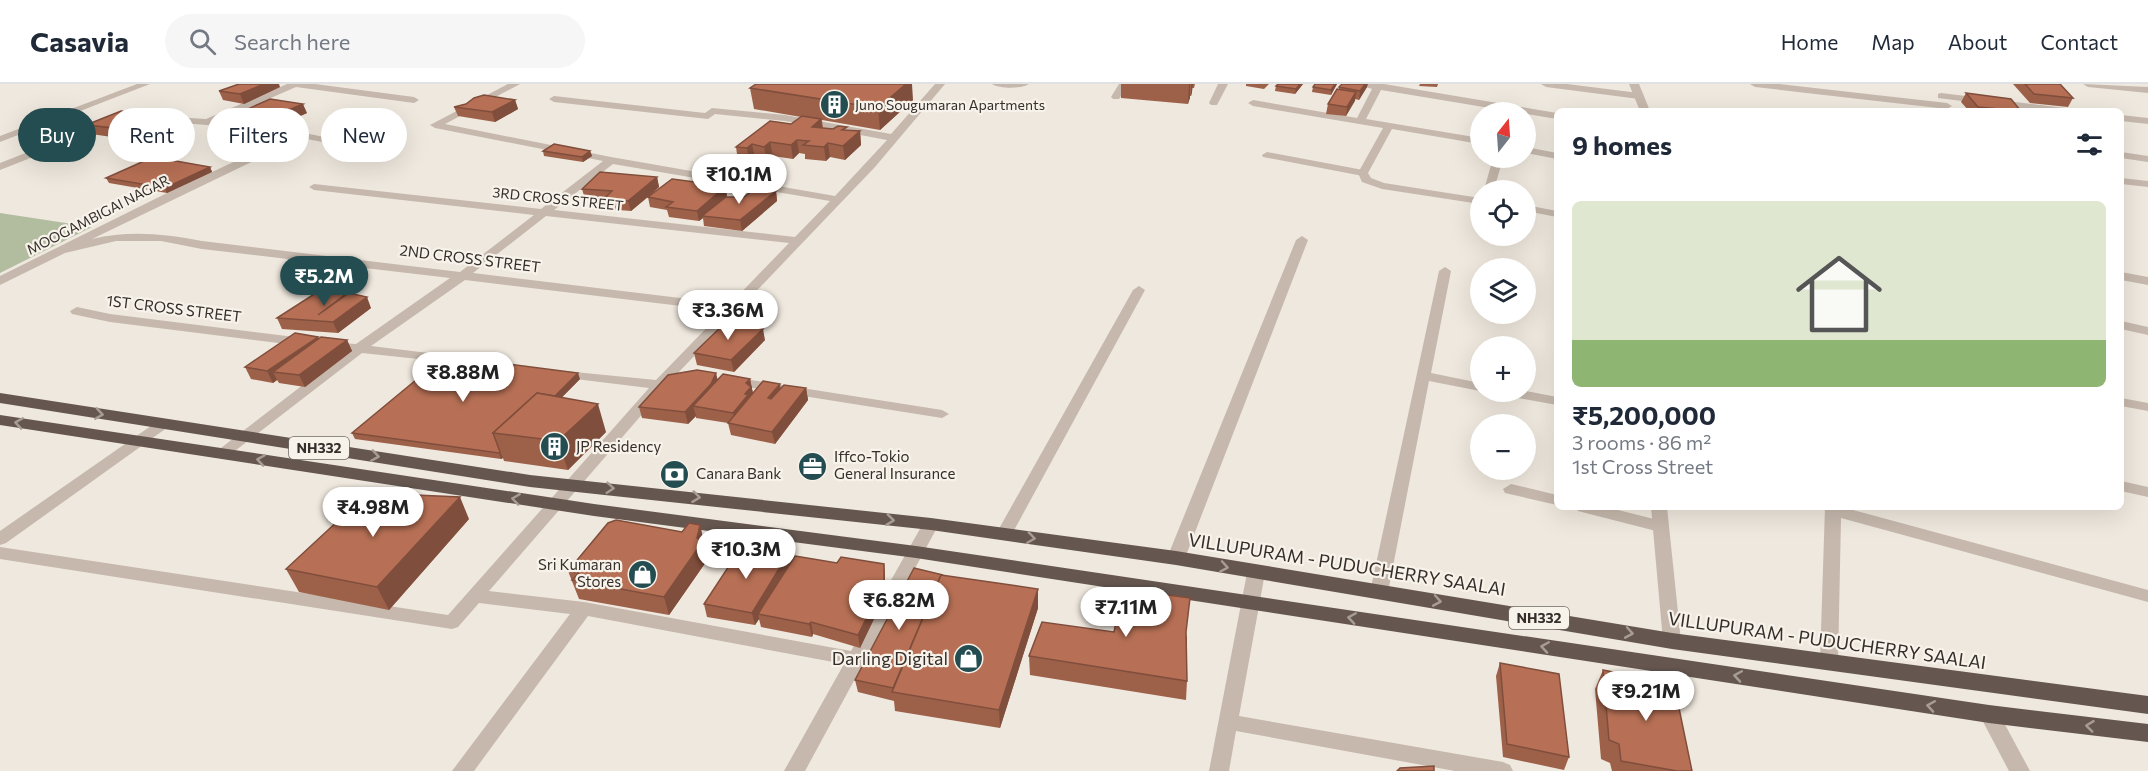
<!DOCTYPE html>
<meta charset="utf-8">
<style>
body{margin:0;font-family:Commissioner,sans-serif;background:#f6f6f7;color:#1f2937;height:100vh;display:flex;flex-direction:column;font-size:22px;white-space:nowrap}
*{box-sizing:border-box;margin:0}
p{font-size:20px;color:#747a83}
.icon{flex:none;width:33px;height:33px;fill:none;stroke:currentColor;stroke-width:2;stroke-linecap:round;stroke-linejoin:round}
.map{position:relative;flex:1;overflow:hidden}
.side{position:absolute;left:1554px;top:24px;width:570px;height:402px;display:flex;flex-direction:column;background:#fff;border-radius:9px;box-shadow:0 6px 24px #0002}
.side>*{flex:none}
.banner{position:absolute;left:18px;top:24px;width:570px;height:54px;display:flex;gap:12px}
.needle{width:39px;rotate:17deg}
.tools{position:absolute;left:1470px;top:18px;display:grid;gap:12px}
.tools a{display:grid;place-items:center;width:66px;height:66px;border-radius:50%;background:#fff;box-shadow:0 6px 24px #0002;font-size:30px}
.price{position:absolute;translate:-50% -51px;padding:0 14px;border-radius:21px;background:#fff;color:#222;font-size:20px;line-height:39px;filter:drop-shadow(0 2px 3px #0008)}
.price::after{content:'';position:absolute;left:50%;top:36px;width:18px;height:14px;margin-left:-9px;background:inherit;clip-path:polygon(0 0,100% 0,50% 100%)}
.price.on{background:#244d51;color:#fff}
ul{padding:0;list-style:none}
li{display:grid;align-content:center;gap:12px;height:318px;padding:0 18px}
li span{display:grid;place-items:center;height:186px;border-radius:9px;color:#555}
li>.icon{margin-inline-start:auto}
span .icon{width:108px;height:108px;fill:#fffc;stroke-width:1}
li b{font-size:26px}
h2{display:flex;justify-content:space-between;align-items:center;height:72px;padding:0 18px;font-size:26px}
.chip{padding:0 21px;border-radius:27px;background:#fff;box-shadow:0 6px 24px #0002;font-size:21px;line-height:54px}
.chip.on{background:#244d51;color:#fff}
header{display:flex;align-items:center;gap:36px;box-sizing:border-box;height:84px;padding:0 30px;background:#fff;border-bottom:2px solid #e0e1e3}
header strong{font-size:28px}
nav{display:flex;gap:33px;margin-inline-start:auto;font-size:21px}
.search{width:420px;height:54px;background:#f6f6f7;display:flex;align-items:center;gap:15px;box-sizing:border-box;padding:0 21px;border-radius:33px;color:#747a83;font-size:22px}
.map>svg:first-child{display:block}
.green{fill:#b2bda0}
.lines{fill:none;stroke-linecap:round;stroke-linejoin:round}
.service{fill:#c6b8ac;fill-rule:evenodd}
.minor{fill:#c6b8ac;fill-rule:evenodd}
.trunk{fill:#655750;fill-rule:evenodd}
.wall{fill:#9d6049}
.shaded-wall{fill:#804e3c}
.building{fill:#b77055;stroke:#804e3c;stroke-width:1.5}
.oneway{stroke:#a79d95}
.labels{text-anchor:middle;stroke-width:4.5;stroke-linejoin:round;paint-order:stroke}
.far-poi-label{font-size:14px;fill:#352e2a;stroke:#f7f2ea;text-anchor:start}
.far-street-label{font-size:14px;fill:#352e2a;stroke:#f7f2ea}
.shield{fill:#f7f2ea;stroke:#6f6964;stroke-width:1.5}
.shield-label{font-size:14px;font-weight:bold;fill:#352e2a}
.street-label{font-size:15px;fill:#352e2a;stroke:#f7f2ea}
.poi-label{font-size:15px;fill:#352e2a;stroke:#f7f2ea;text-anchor:start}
.near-street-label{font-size:18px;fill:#352e2a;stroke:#f7f2ea}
.near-poi-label{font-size:18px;fill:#352e2a;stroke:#f7f2ea;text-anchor:end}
</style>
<header>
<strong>Casavia</strong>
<div class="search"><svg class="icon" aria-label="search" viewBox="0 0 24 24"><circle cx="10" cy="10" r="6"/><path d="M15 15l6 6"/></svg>Search here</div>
<nav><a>Home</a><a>Map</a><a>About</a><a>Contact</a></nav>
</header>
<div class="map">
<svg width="2148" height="687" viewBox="0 0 2148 687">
<rect width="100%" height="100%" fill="#efe8de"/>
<polygon class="green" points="0,129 92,143 0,189"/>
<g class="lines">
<g class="service">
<path d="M 992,0 L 1029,0 C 1021,5 1000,5 992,0 Z"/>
<polygon points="1119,0 1129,0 1119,15 1113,15 1111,13"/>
<polygon points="1541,0 1567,0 1639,9 1644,12 1639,15 1546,3"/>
<polygon points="1267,68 1363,86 1368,89 1363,92 1263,73 1262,71"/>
<polygon points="1511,400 1557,411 1557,421 1505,409 1503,405"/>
<polygon points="1576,423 1606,423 1666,438 1668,442 1666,446 1660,448 1578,427"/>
</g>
<g class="minor">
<polygon points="137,0 150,0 0,58 0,52"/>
<path d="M 287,0 L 315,0 L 414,13 L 419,16 L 414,19 L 296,3 L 218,37 L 300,48 L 372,63 L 372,67 L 301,54 L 92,155 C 130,146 164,150 202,157 L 460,188 L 534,131 L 314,106 L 309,103 L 314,100 L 541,125 L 603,77 L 435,44 L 430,41 L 508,0 L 520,0 L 445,40 L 611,73 L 835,112 L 887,56 L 785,37 L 715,30 L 708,35 L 554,18 L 549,15 L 554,12 L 705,29 L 712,24 L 785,31 L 891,50 L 935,0 L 945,0 L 875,83 L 677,290 L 489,507 L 584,518 L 851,567 L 925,436 L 937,436 L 939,440 L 805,687 L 784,687 L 844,580 L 588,532 L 474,687 L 452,687 L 570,530 L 479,519 L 458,543 L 452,545 L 0,475 L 0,463 L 448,531 L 649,304 L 559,293 L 552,289 L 554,286 L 656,296 L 723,227 L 465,196 L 371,262 L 461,273 L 468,277 L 466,280 L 362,269 L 227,373 L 217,373 L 214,370 L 217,367 L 347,267 L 325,264 L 323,261 L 325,258 L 356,260 L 450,194 L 202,165 L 161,157 L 116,157 L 65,169 L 0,201 L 0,192 L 167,109 L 289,52 L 207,41 L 129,35 L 0,86 L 0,79 L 125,30 L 206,35 ZM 613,80 L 830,117 L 795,153 L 554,126 ZM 546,132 L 789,159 L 730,220 L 473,189 Z"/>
<polygon points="1218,0 1228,0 1217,21 1211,21 1209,19"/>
<polygon points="1356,0 1384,0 1557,29 1557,35 1381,6 1366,35 1480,54 1480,60 1392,45 1368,89 1371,94 1384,99 1480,114 1480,120 1382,105 1362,98 1358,89 1383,44 1253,22 1248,19 1253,16 1357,34 1372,5"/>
<polygon points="1629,0 1639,0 1650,27 1640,27"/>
<polygon points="1750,0 1779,0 1947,19 1952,22 1947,25 1755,3"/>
<polygon points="2083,0 2148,3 2148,9 2088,3"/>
<polygon points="1941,9 2065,24 2070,27 2041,27 1938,14 1938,10"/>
<polygon points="2121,31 2148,34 2148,40 2121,37"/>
<polygon points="1526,63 1557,69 1557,75 1526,69"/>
<polygon points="2121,68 2148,72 2148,78 2121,74"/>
<polygon points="1493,74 1503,74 1494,106 1484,106"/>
<polygon points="2121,94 2148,97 2148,103 2121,100"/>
<polygon points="1526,121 1557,127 1557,133 1526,127"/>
<polygon points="1302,152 1308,156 1185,474 1182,478 1170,478 1167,474 1296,156"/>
<polygon points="1445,183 1451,187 1431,289 1480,299 1480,307 1429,297 1388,508 1385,512 1373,512 1370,508 1439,187"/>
<polygon points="2121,188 2148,193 2148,201 2121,196"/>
<polygon points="1139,202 1145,206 1012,450 1010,454 998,454 996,450 1133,206"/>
<polygon points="77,223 110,230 303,254 310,258 303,262 110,238 72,230 70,227"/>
<polygon points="2121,237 2148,243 2148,251 2121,245"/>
<polygon points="732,293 942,326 949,330 942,334 727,300 725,297 727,294"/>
<polygon points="1526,307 1557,313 1557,321 1507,312 1500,308"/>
<polygon points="2121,314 2148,319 2148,327 2121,322"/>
<polygon points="163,336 168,337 170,340 168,343 6,459 0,461 0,447 158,337"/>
<polygon points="2121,397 2148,403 2148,413 2121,407"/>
<polygon points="1651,423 1667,423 1681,557 1679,562 1672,564 1665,562 1663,557"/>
<polygon points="1825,423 1842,423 2148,506 2148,518 1841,434 1838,578 1836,583 1829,585 1822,583 1820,578"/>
<polygon points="1256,483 1262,485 1265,489 1239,632 1503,678 1510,681 1513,687 1455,687 1236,647 1229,687 1209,687 1247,489 1250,485"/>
<polygon points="1989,622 1996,624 2030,687 2009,687 1979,630 1982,624"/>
</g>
<g class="trunk">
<polygon points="0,309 530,391 931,434 1176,467 1672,549 2148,612 2148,630 1672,565 1176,481 931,446 530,403 0,319"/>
<polygon points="0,331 594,420 916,462 1989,621 2148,640 2148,658 1989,639 916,474 594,432 0,341"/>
</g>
</g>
<g class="wall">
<polygon points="1121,0 1195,0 1194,4 1192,4 1192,8 1191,12 1190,12 1188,20 1121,14"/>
<polygon points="1246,0 1269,0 1264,5 1246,2"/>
<polygon points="1303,0 1295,10 1275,7 1276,2"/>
<polygon points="1315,0 1337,0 1331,11 1312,8 1313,3"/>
<polygon points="1420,0 1438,0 1437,3 1419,2"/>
<polygon points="2013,0 2060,0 2073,14 2068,23 2030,19"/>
<polygon points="280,3 244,20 223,16 219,7"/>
<polygon points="1339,3 1367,3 1359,16 1355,15 1346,32 1326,30 1328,20 1339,5"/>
<polygon points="750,4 913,16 880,46 822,36 823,44 860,47 861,61 845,76 830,73 826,77 805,75 805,70 799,69 793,75 773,72 767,77 755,74 749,78 738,77 736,63 791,40 801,33 754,25"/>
<polygon points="1966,9 2021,27 1969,27 1961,18"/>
<polygon points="515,16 518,25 495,38 458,32 454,23 466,20"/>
<polygon points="307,29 271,45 238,40 234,31"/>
<polygon points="150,40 119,54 91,50 86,41"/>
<polygon points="543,67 590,67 592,72 583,78 544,72"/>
<polygon points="210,83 212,88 167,109 109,99 106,94"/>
<polygon points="657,93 659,103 651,111 727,112 726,113 744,113 776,107 777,117 742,147 704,142 703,134 699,137 669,133 667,126 650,123 648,113 631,127 606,125 604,117 585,115 582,105"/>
<polygon points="347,209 348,210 371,224 338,249 282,245 277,234"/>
<polygon points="319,254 347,256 352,267 305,303 279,299 277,296 273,299 251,295 245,283"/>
<polygon points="765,256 734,288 697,281 694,269"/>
<polygon points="580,295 562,313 606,348 568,386 504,377 503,374 501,375 355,355 352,349"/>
<polygon points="718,295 750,295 753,309 781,305 806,304 808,316 775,360 731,351 728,339 696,334 696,332 688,340 642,334 639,323"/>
<polygon points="469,435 389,526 299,508 286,485"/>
<polygon points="700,441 708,475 669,531 579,515 568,487 682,448"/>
<polygon points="837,479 884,480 885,493 885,512 860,564 813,550 812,553 761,543 759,535 755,541 707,533 704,520 790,480"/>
<polygon points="1038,524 1000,644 895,627 894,617 858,608 855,596"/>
<polygon points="1114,548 1187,552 1187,597 1186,616 1030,591 1029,572"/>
<polygon points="1500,579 1569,673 1564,686 1503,673 1496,592"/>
<polygon points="1603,586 1692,687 1612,687 1610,679 1601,675 1595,605"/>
</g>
<g class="shaded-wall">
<polygon points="264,0 279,0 280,3 244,20 240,10"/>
<polygon points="906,0 912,0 913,16 880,46 878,24"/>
<polygon points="1189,0 1190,0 1190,14 1188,20"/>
<polygon points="1191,0 1193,0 1192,8 1191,12"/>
<polygon points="1300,0 1303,0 1295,10 1296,5"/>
<polygon points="1335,0 1337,0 1331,11 1331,6"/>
<polygon points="1365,0 1368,0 1367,3 1359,16 1360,7"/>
<polygon points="1356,8 1355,17 1346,32 1347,23"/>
<polygon points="515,16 518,25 495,38 492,28"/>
<polygon points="303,20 307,29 271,45 267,35"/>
<polygon points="146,31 150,40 119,54 114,44"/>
<polygon points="821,35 823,49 812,43"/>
<polygon points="860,47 861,61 845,76 843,62"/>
<polygon points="797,56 799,69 793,75 791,61"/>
<polygon points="770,58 773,72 767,77 764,63"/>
<polygon points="828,59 830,73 826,77 824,63"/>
<polygon points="752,60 755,74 749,78 747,64"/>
<polygon points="590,67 592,72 583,78 582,73"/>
<polygon points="210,83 212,88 167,109 165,104"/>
<polygon points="657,93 659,103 631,127 628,117"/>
<polygon points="726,102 727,112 705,132 702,132 703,134 699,137 697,127"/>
<polygon points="776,107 777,117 742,147 740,136"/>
<polygon points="367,213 371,224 338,249 333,238"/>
<polygon points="763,245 765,256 734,288 731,276"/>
<polygon points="318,253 323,264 273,288 277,296 273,299 267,287"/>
<polygon points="347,256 352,267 305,303 299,291"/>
<polygon points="578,289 580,295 523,353 516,352"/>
<polygon points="716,289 719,301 693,322 696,332 688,340 685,328"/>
<polygon points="750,295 754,315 735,340 733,329 745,310 746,299"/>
<polygon points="780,300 782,312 771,326 768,314"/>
<polygon points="806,304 808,316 775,360 772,348"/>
<polygon points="598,320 606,348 568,386 558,357"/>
<polygon points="500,368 503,374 501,375 499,369"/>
<polygon points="460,413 469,435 389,526 377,503"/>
<polygon points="700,441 708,475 669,531 664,513 697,454"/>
<polygon points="788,470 790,482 758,530 759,535 755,541 752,529"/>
<polygon points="884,480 885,493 885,512 860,564 858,551"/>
<polygon points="1038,505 1038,524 1000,644 999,626"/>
<polygon points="811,538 813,550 812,553 809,540"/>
</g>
<g class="building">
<polygon points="239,0 264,0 240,10 219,7"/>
<polygon points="756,0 906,0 878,24 750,4"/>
<polygon points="1278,0 1300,0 1296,5 1276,2"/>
<polygon points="1315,0 1335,0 1331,6 1313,3"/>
<polygon points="1342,0 1365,0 1360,7 1339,3"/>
<polygon points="2025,0 2060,0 2073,14 2034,10"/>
<polygon points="1337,5 1356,8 1347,23 1328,20"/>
<polygon points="1966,9 2011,15 2021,27 1978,23"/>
<polygon points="484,11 515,16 492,28 454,23 466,20 474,14"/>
<polygon points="270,15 303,20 267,35 234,31"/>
<polygon points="121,27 146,31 114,44 86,41"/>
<polygon points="802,32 821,35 812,43 833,45 838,42 847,43 842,46 860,47 843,62 828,59 824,63 803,61 809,57 797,56 791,61 770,58 764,63 752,60 747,64 736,63 770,37 791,40"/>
<polygon points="554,60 590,67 582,73 543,67"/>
<polygon points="153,73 210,83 165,104 106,94"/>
<polygon points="600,88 657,93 628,117 604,115 612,107 582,105"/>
<polygon points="672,95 726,102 697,127 666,123 673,118 648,113"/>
<polygon points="756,104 776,107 740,136 702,132 726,113 744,113"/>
<polygon points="322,205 347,209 318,231 349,209 367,213 333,238 277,234"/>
<polygon points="726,238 763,245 731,276 694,269"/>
<polygon points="295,249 318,253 267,287 245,283"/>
<polygon points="321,253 347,256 299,291 273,288"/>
<polygon points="445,272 578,289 555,312 537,309 493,349 500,368 499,369 352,349"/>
<polygon points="697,286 716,289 711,300 685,328 639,323 668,291"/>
<polygon points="723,290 750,295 746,299 751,303 745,310 748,311 733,329 693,322"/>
<polygon points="763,297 780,300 768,314 771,315 784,301 806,304 772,348 728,339"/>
<polygon points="537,309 598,320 558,357 493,349"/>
<polygon points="368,409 460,413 377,503 286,485"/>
<polygon points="616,436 682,448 689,439 700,441 697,454 703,457 664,513 572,496 579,489 568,487 608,439"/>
<polygon points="742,462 788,470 752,529 704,520"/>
<polygon points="795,472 837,479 841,473 884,480 884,499 858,551 811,538 809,540 758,530"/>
<polygon points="914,484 943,491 941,491 893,604 855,596"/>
<polygon points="941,491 1038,505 999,626 892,608"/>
<polygon points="1123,505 1190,514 1186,548 1187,597 1029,572 1042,538 1114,548"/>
<polygon points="1500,579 1559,590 1569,673 1507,660"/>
<polygon points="1603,586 1674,600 1692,687 1677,687 1621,677 1619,660 1609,656"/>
<polygon points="1434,682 1434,687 1397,687 1400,684"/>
</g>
<defs><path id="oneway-chevron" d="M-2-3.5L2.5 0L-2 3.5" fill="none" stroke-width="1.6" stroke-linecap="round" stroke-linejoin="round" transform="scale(1.5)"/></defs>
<g class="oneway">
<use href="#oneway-chevron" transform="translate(99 330) rotate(9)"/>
<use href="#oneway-chevron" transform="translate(19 339) rotate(-171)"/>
<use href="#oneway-chevron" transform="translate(375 372) rotate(9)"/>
<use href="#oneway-chevron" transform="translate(261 376) rotate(-171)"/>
<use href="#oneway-chevron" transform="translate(610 404) rotate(5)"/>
<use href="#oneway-chevron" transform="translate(696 413) rotate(7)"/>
<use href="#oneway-chevron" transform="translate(516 415) rotate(-172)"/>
<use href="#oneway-chevron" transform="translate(890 436) rotate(7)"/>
<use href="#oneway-chevron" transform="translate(1031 454) rotate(8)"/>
<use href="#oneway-chevron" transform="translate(1224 483) rotate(10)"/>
<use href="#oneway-chevron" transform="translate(1437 517) rotate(10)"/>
<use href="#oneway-chevron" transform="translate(1352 534) rotate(-171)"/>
<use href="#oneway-chevron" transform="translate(1629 549) rotate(10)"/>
<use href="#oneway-chevron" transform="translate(1545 563) rotate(-171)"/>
<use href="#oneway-chevron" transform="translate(1738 592) rotate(-171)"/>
<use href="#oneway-chevron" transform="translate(1931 622) rotate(-171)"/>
<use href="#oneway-chevron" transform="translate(2090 642) rotate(-173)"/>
</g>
<defs>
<symbol id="building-disc" viewBox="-11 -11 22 22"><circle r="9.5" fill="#244d51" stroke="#f7f2ea"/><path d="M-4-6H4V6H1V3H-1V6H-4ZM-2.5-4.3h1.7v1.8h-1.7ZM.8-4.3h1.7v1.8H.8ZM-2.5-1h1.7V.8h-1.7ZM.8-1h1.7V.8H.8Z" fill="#fff"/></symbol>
<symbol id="office-disc" viewBox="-11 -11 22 22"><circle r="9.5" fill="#244d51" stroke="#f7f2ea"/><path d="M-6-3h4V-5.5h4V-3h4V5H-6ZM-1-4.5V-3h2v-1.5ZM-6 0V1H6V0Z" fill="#fff"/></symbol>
<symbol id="bank-disc" viewBox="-11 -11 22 22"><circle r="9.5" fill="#244d51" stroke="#f7f2ea"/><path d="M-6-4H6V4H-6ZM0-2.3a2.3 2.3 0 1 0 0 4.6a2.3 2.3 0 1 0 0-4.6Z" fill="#fff"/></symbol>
<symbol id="shop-disc" viewBox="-11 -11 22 22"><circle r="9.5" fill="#244d51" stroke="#f7f2ea"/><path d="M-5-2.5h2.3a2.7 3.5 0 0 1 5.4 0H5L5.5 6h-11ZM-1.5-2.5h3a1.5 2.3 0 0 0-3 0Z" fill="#fff"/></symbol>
</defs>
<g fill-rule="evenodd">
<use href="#building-disc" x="818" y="4" width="33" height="33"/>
<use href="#building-disc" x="538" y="346" width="33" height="33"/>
<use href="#office-disc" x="796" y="366" width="33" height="33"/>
<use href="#bank-disc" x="658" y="374" width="33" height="33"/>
<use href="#shop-disc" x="626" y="474" width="33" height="33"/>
<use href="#shop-disc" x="952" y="558" width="33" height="33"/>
</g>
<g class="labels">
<g class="far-poi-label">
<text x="855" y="26">Juno Sougumaran Apartments</text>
</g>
<g class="far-street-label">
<text transform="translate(558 115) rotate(6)" y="5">3RD CROSS STREET</text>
<text transform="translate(98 131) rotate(-27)" y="5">MOOGAMBIGAI NAGAR</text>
</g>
<g class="shield">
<rect x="289" y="353" width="60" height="22" rx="4.5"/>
<rect x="1509" y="523" width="60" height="22" rx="4.5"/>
</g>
<g class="shield-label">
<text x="319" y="369">NH332</text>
<text x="1539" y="539">NH332</text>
</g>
<g class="street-label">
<text transform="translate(470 175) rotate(7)" y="5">2ND CROSS STREET</text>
<text transform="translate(174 225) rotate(7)" y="5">1ST CROSS STREET</text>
</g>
<g class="poi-label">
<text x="576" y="368">JP Residency</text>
<text x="834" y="378">Iffco-Tokio<tspan x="834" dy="17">General Insurance</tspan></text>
<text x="696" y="395">Canara Bank</text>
<text x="621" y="486" text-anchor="end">Sri Kumaran<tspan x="621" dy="17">Stores</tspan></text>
</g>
<g class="near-street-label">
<text transform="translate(1347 481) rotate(9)" y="6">VILLUPURAM - PUDUCHERRY SAALAI</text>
<text transform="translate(1827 557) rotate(8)" y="6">VILLUPURAM - PUDUCHERRY SAALAI</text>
</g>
<g class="near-poi-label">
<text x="948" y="581">Darling Digital</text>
</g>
</g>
</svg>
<div class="tools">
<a><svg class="needle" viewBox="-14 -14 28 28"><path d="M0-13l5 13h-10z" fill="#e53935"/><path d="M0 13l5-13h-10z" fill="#747a83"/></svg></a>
<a><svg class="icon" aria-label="locate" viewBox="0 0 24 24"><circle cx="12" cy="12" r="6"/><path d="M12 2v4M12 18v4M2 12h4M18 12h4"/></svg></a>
<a><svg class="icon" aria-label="layers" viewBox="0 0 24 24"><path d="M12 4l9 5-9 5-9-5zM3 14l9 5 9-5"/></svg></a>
<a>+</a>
<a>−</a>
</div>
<b class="price" style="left:739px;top:121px">₹10.1M</b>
<b class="price on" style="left:324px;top:223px">₹5.2M</b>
<b class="price" style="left:728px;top:257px">₹3.36M</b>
<b class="price" style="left:463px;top:319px">₹8.88M</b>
<b class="price" style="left:373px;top:454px">₹4.98M</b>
<b class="price" style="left:746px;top:496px">₹10.3M</b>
<b class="price" style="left:899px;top:547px">₹6.82M</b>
<b class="price" style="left:1126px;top:554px">₹7.11M</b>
<b class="price" style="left:1646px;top:638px">₹9.21M</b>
<div class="banner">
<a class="chip on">Buy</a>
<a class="chip">Rent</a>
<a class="chip">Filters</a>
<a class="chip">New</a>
</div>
<section class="side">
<h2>9 homes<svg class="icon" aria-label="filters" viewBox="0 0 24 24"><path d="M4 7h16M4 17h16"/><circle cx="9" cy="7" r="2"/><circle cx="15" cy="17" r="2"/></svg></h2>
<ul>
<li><span style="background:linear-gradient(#dfe7d0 75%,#8fb573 0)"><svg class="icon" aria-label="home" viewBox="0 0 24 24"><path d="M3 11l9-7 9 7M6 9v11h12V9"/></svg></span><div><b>₹5,200,000</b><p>3 rooms · 86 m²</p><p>1st Cross Street</p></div></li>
</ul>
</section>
</div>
